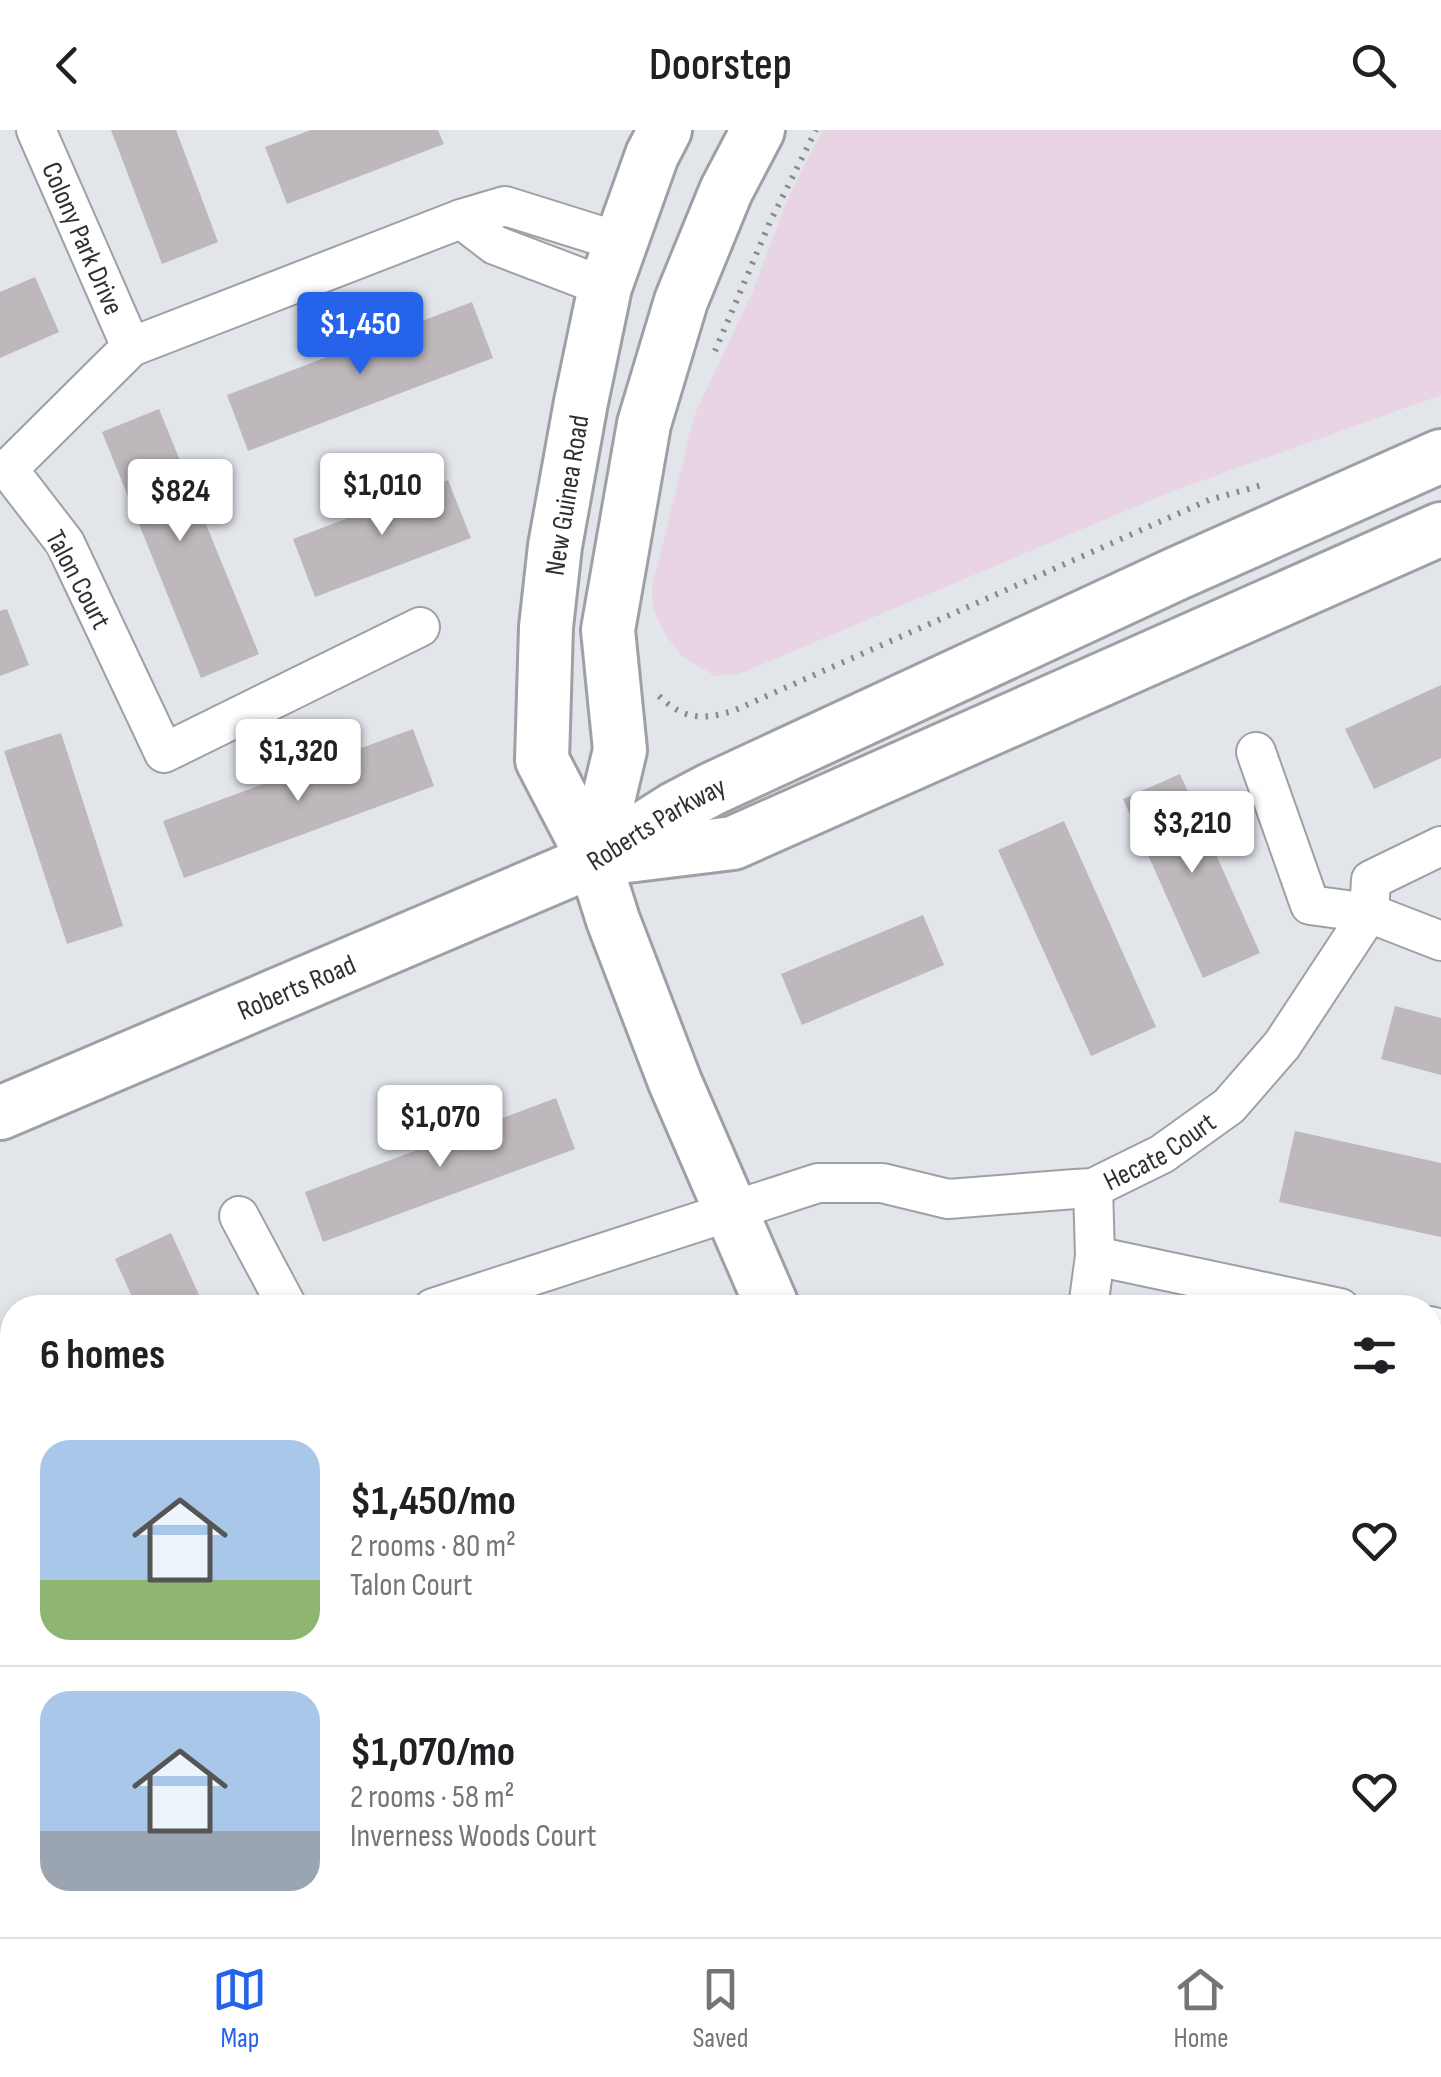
<!DOCTYPE html>
<meta charset="utf-8">
<style>
body{margin:0;font-family:"Sofia Sans Condensed",sans-serif;background:#f6f6f6;color:#202124;height:100vh;display:flex;flex-direction:column;font-size:38px;white-space:nowrap}
*{box-sizing:border-box;margin:0}
p{font-size:32px;color:#757577}
.icon{flex:none;width:55px;height:55px;fill:none;stroke:currentColor;stroke-width:2;stroke-linecap:round;stroke-linejoin:round}
.map{position:relative;flex:1;overflow:hidden}
.side{position:absolute;left:0px;top:1165px;width:1442px;height:642px;display:flex;flex-direction:column;background:#fff;border-radius:40px 40px 0 0;box-shadow:0 5px 15px #0003}
.side>*{flex:none}
.price{position:absolute;translate:-50% -85px;padding:0 22px;border-radius:10px;background:#fff;color:#222;font-size:32px;line-height:65px;filter:drop-shadow(0 2px 5px #0008)}
.price::after{content:'';position:absolute;left:50%;top:60px;width:30px;height:22px;margin-left:-15px;background:inherit;clip-path:polygon(0 0,100% 0,50% 100%)}
.price.selected{background:#2563eb;color:#fff}
ul{padding:0;list-style:none}
li{display:flex;align-items:center;gap:30px;height:250px;padding:0 40px}
li+li{border-top:2px solid #e0e0e0}
li span{display:grid;place-items:center;flex:none;width:280px;height:200px;border-radius:30px;color:#555}
li>.icon{margin-inline-start:auto}
span .icon{width:120px;height:120px;fill:#fffc;stroke-width:1}
li b{font-size:42px}
h2{display:flex;justify-content:space-between;align-items:center;height:120px;padding:0 40px;font-size:42px}
header{display:flex;justify-content:space-between;align-items:center;height:130px;padding:0 40px;background:#fff;font-size:45px;font-weight:600}
.dock{display:flex;justify-content:space-around;align-items:center;height:140px;border-top:2px solid #e0e0e0;background:#fff;font-size:28px;color:#757577}
.dock a{display:grid;justify-items:center;gap:5px}
.dock .selected{color:#2563eb}
.map>svg:first-child{display:block}
.commercial{fill:#e9d4e3}
.building{fill:#beb8bc}
.lines{fill:none;stroke-linecap:round;stroke-linejoin:round}
.street-casing{stroke:#9ea0a5;stroke-width:42}
.secondary-casing{stroke:#9ea0a5;stroke-width:58}
.path{stroke:#87898d;stroke-width:6;stroke-dasharray:2.5 8;stroke-linecap:butt}
.street{stroke:#fff;stroke-width:38}
.secondary{stroke:#fff;stroke-width:52}
.labels{text-anchor:middle;stroke-width:10;stroke-linejoin:round;paint-order:stroke}
.street-label{font-size:28px;fill:#303133;stroke:#fff}
</style>
<header><svg class="icon" aria-label="back" viewBox="0 0 24 24"><path d="M15 5l-7 7 7 7"/></svg>Doorstep<svg class="icon" aria-label="search" viewBox="0 0 24 24"><circle cx="10" cy="10" r="6"/><path d="M15 15l6 6"/></svg></header>
<div class="map">
<svg width="1441" height="1807" viewBox="0 0 1441 1807">
<rect width="100%" height="100%" fill="#e2e5ea"/>
<polygon class="commercial" points="823,0 1441,0 1441,265 1170,362 739,544 715,546 683,527 666,506 653,479 652,457 695,284 752,163 789,66"/>
<g class="building">
<polygon points="111,0 176,0 218,112 162,134"/>
<polygon points="311,0 438,0 444,14 287,74 265,17"/>
<polygon points="35,147 59,202 0,228 0,162"/>
<polygon points="472,172 493,228 248,321 227,265"/>
<polygon points="159,279 259,524 201,548 102,302"/>
<polygon points="448,350 471,408 315,467 293,409"/>
<polygon points="7,479 29,535 0,546 0,481"/>
<polygon points="1441,555 1441,628 1374,659 1345,599"/>
<polygon points="413,599 434,656 184,748 163,691"/>
<polygon points="61,603 123,796 67,814 4,621"/>
<polygon points="1180,644 1260,823 1203,848 1123,669"/>
<polygon points="1064,691 1156,897 1091,926 998,720"/>
<polygon points="923,785 944,835 802,895 781,844"/>
<polygon points="1395,876 1441,888 1441,945 1381,929"/>
<polygon points="556,968 575,1019 323,1112 305,1062"/>
<polygon points="1295,1001 1441,1033 1441,1107 1279,1072"/>
<polygon points="171,1103 205,1178 137,1178 115,1129"/>
<polygon points="1430,1275 1441,1278 1441,1342 1430,1340"/>
<polygon points="0,1292 12,1314 12,1372 0,1379"/>
<polygon points="1430,1435 1441,1438 1441,1503 1430,1500"/>
<polygon points="0,1464 12,1472 12,1514 0,1532"/>
<polygon points="1430,1548 1441,1551 1441,1696 1430,1694"/>
<polygon points="1382,1795 1417,1795 1414,1805"/>
</g>
<g class="lines">
<defs>
<g id="street">
<path id="s1" d="M 36,0 L 131,217"/>
<polyline points="461,89 495,115 605,157"/>
<polyline points="420,497 164,623 65,413 8,339 131,217 461,89 505,76 620,112"/>
<polyline points="1256,622 1310,775 1369,783 1441,811"/>
<polyline points="239,1086 288,1178"/>
<polyline points="1095,1126 1340,1178"/>
<path id="s2" d="M 433,1178 L 818,1053 L 882,1053 L 948,1069 L 1075,1059 L 1093,1058 L 1162,1024 L 1229,976 L 1282,915 L 1369,783 L 1371,750 L 1441,716"/>
<polyline points="1088,1178 1095,1126 1093,1058"/>
<polyline points="1430,1196 1441,1199"/>
</g>
<g id="secondary">
<polyline points="665,0 652,25 605,157 581,272 555,416 546,497 542,630 594,730 613,790 675,952 773,1178"/>
<polyline points="611,728 733,713 1441,399"/>
<polyline points="594,730 620,620 608,500 644,294 681,171 726,61 758,0"/>
<path id="s3" d="M 0,983 L 594,730 L 674,679 L 712,659 L 1178,443 L 1441,326"/>
<polyline points="871,1807 873,1795"/>
</g>
</defs>
<use href="#street" class="street-casing"/>
<use href="#secondary" class="secondary-casing"/>
<g class="path">
<polyline points="715,221 770,92 816,0"/>
<path d="M 659,566 C 684,590 702,590 733,581 L 1209,370 L 1262,355"/>
</g>
<use href="#street" class="street"/>
<use href="#secondary" class="secondary"/>
</g>
<g class="labels">
<g class="street-label">
<text dy="10" stroke="none"><textPath href="#s1" startOffset="118">Colony Park Drive</textPath></text>
<text transform="translate(566 365) rotate(-81)" y="10">New Guinea Road</text>
<text transform="translate(79 449) rotate(62)" y="10">Talon Court</text>
<text dy="10" stroke="none"><textPath href="#s3" startOffset="718">Roberts Parkway</textPath></text>
<text dy="10" stroke="none"><textPath href="#s3" startOffset="322">Roberts Road</textPath></text>
<text dy="10" stroke="none"><textPath href="#s2" startOffset="758">Hecate Court</textPath></text>
</g>
</g>
</svg>
<b class="price selected" style="left:360px;top:247px">$1,450</b>
<b class="price" style="left:382px;top:408px">$1,010</b>
<b class="price" style="left:180px;top:414px">$824</b>
<b class="price" style="left:298px;top:674px">$1,320</b>
<b class="price" style="left:1192px;top:746px">$3,210</b>
<b class="price" style="left:440px;top:1040px">$1,070</b>
<section class="side">
<h2>6 homes<svg class="icon" aria-label="filters" viewBox="0 0 24 24"><path d="M4 7h16M4 17h16"/><circle cx="9" cy="7" r="2"/><circle cx="15" cy="17" r="2"/></svg></h2>
<ul>
<li><span style="background:linear-gradient(#a9c7e8 70%,#8fb573 0)"><svg class="icon" aria-label="home" viewBox="0 0 24 24"><path d="M3 11l9-7 9 7M6 9v11h12V9"/></svg></span><div><b>$1,450/mo</b><p>2 rooms · 80 m²</p><p>Talon Court</p></div><svg class="icon" aria-label="heart" viewBox="0 0 24 24"><path d="M12 20l-8-8c-3-5 5-10 8-4 3-6 11-1 8 4z"/></svg></li>
<li><span style="background:linear-gradient(#a9c7e8 70%,#9aa5b1 0)"><svg class="icon" aria-label="home" viewBox="0 0 24 24"><path d="M3 11l9-7 9 7M6 9v11h12V9"/></svg></span><div><b>$1,070/mo</b><p>2 rooms · 58 m²</p><p>Inverness Woods Court</p></div><svg class="icon" aria-label="heart" viewBox="0 0 24 24"><path d="M12 20l-8-8c-3-5 5-10 8-4 3-6 11-1 8 4z"/></svg></li>
</ul>
</section>
</div>
<nav class="dock">
<a class="selected"><svg class="icon" aria-label="map" viewBox="0 0 24 24"><path d="M3 6l6-2 6 2 6-2v14l-6 2-6-2-6 2zM9 4v14M15 6v14"/></svg>Map</a>
<a><svg class="icon" aria-label="saved" viewBox="0 0 24 24"><path d="M7 4h10v16l-5-4-5 4z"/></svg>Saved</a>
<a><svg class="icon" aria-label="home" viewBox="0 0 24 24"><path d="M3 11l9-7 9 7M6 9v11h12V9"/></svg>Home</a>
</nav>
